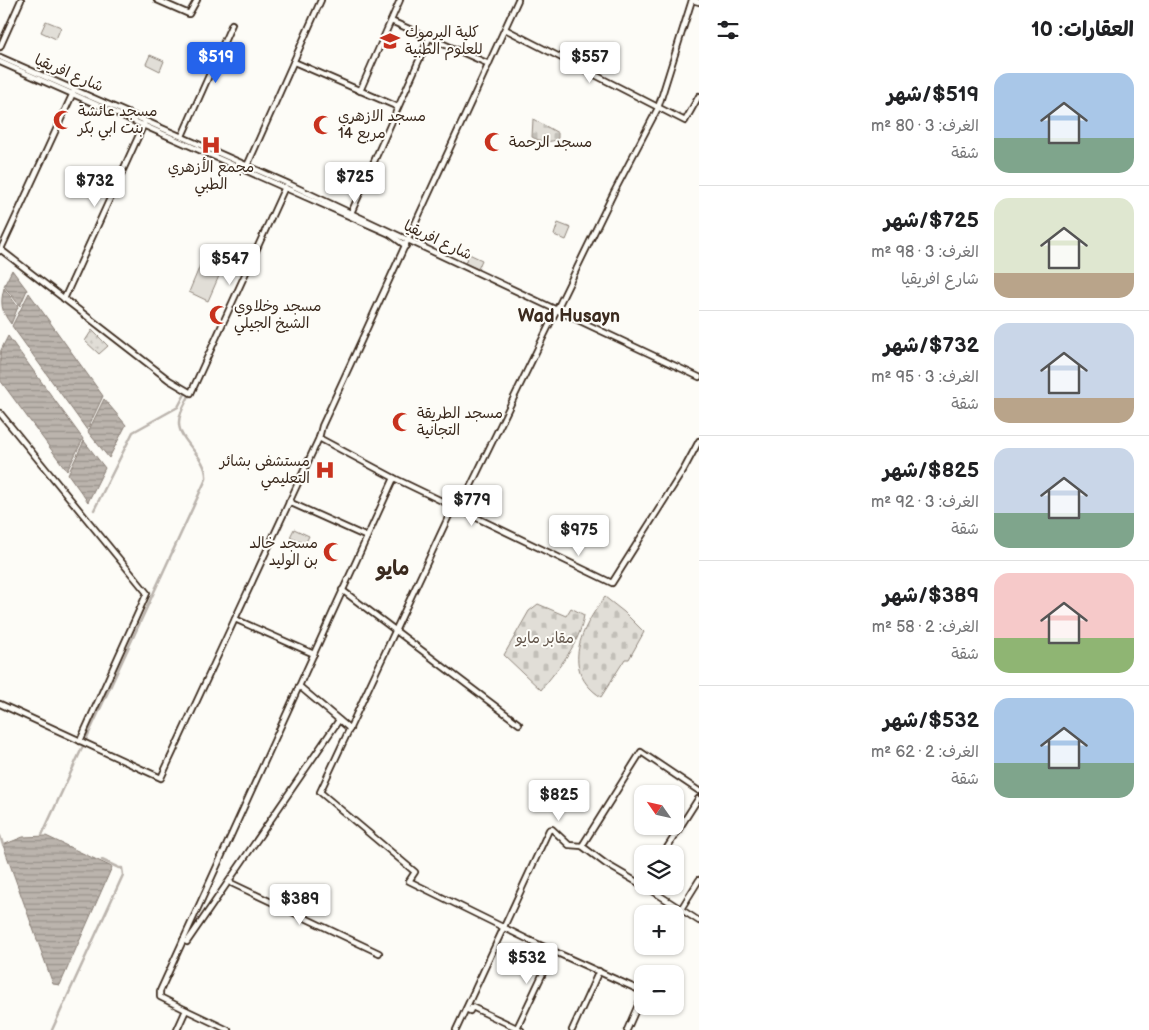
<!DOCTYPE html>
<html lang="ar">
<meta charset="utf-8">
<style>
body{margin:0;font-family:"Balsamiq Sans","Playpen Sans Arabic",sans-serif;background:#f2f2f2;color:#202124;direction:rtl;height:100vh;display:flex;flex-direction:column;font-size:19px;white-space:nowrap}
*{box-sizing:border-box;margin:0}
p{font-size:16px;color:#757577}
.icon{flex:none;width:28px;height:28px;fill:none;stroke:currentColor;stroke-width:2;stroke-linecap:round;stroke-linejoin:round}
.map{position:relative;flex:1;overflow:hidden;direction:ltr}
.drawer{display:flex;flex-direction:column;background:#fff;width:450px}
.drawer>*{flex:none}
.needle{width:32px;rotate:304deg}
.buttons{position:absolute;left:634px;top:785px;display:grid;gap:10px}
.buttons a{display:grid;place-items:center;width:50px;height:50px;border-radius:10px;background:#fff;box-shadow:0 1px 4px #0004;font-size:25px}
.price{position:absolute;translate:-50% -42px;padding:0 11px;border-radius:5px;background:#fff;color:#222;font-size:16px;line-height:32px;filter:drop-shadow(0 1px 2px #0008)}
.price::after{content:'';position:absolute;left:50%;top:30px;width:15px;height:11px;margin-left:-8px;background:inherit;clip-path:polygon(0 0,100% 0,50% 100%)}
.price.on{background:#2563eb;color:#fff}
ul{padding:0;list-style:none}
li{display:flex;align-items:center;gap:15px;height:125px;padding:0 15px}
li+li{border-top:1px solid #e0e0e0}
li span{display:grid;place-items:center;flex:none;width:140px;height:100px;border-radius:15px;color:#555}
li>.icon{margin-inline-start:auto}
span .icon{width:60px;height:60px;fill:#fffc;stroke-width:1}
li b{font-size:21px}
h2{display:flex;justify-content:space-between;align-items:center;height:60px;padding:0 15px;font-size:21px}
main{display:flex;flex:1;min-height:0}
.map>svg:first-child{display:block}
.grass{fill:url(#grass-dots);stroke:#8e847a}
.cemetery{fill:url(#cemetery-stones);stroke:#8e847a}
.pitch{fill:#e1ded7;stroke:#8e847a}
.water{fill:url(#water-rules);stroke:#887d74}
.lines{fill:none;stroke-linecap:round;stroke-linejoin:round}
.canal{stroke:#bbb4ad;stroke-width:2.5}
.secondary-casing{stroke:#3b2a1e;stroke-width:8}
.secondary{stroke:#fdfcf7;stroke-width:4.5}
.labels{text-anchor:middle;stroke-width:4;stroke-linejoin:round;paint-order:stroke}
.poi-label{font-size:15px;fill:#3b2a1e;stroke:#fdfcf7;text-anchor:start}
.street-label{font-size:15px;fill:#3b2a1e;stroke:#fdfcf7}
.park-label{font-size:15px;fill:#64574c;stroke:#fdfcf7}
.quarter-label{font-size:18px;font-weight:bold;fill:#3b2a1e;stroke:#fdfcf7}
.district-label{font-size:20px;font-weight:bold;fill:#3b2a1e;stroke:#fdfcf7}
</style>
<main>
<section class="drawer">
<h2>العقارات: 10<svg class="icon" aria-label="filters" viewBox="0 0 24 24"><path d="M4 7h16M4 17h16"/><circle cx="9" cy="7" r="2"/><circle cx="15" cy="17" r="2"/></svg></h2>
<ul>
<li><span style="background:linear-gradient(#a9c7e8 65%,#7fa58c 0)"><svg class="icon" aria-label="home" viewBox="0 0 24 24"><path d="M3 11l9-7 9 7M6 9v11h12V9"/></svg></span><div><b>$519/شهر</b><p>الغرف: 3 · 80 m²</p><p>شقة</p></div></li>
<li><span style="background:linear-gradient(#dfe7d0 75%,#b9a48a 0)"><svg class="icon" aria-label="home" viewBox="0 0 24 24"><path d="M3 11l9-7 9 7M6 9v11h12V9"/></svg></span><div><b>$725/شهر</b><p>الغرف: 3 · 98 m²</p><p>شارع افريقيا</p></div></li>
<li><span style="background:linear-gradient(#c9d6e8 75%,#b9a48a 0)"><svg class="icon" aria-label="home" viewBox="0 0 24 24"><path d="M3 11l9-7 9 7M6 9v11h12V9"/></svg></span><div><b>$732/شهر</b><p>الغرف: 3 · 95 m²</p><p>شقة</p></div></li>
<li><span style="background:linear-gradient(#c9d6e8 65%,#7fa58c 0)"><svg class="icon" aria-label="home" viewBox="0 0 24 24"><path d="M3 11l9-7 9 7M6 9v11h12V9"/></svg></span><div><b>$825/شهر</b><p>الغرف: 3 · 92 m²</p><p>شقة</p></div></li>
<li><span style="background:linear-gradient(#f6c9c9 65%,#8fb573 0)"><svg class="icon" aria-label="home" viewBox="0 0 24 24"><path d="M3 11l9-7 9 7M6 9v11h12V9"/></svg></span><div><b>$389/شهر</b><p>الغرف: 2 · 58 m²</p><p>شقة</p></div></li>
<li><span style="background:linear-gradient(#a9c7e8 65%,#7fa58c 0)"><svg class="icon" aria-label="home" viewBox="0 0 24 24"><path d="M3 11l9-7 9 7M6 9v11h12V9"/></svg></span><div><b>$532/شهر</b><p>الغرف: 2 · 62 m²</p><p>شقة</p></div></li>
</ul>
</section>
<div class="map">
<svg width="699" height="1030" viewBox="0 0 699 1030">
<defs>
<pattern id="grass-dots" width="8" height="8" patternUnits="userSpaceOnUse" patternTransform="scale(1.25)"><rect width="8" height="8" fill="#e1ded7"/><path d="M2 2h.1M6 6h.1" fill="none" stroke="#c2bfb8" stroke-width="1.8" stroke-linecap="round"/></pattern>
<pattern id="cemetery-stones" width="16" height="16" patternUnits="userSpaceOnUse" patternTransform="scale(1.25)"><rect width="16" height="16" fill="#e1ded7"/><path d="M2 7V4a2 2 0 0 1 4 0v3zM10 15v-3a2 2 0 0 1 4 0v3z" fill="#c2bfb8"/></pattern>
<pattern id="water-rules" width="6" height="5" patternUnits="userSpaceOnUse" patternTransform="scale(1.25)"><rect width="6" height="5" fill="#bbb4ad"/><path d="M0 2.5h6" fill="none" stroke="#99938c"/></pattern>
</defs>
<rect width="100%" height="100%" fill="#fdfcf7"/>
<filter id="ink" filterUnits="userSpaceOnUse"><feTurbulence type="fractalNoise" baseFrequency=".02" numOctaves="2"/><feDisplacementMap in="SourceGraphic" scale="10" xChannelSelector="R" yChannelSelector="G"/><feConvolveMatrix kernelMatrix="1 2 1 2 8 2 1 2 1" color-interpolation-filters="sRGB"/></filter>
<g filter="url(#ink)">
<polygon class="grass" points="92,330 108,346 99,354 85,341"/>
<g class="cemetery">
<path d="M 533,119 L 558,133 L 558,138 C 552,144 539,141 532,137 Z"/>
<path d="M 605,597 L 624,612 L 644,632 L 629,659 L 625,659 L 601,697 C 560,670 581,628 605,597 Z"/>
<path d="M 538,604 L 566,616 L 571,608 L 584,615 C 580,644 559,667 541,690 L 504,655 L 529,611 Z"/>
</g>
<g class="pitch">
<polygon points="46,21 61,27 56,39 41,32"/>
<polygon points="150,55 164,61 160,71 146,64"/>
<polygon points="558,223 571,228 566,240 554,235"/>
<polygon points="469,254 482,260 478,269 465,263"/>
<polygon points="202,261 222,269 208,301 189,292"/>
<polygon points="294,529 309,536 305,544 290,537"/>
</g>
<g class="water">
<polygon points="12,270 27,290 20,306 4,286"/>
<path d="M 4,288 L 18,307 L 11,324 C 1,311 0,303 4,288 Z"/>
<polygon points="29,293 103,396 87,430 12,326"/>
<polygon points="8,336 83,439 67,471 0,380 0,352"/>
<polygon points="104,399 126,425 109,458 88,432"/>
<polygon points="84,441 105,468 88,502 68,474"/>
<polygon points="46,836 112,867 60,985 53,984 3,845 23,837"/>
</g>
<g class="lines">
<g class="canal">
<polyline points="94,510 133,432 178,407 185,394"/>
<path d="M 42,835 L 206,479 C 208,456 178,442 179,422 C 179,413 185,404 189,396"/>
<polyline points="0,836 3,845"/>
<polyline points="52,1030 123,875 122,868 119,868 102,860"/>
</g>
<defs>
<g id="secondary">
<polyline points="157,0 189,14 197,0"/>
<polyline points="518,0 322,426 319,438 394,478 612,583 684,469 699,441"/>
<polyline points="692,0 699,2"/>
<polyline points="391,21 489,64"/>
<polyline points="505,29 685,121 699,96"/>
<polyline points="0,47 21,0"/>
<polyline points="0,57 289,184 699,377"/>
<polyline points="0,62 392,235"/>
<polyline points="294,62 398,107"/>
<polyline points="360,91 400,0"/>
<polyline points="182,136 232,24"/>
<polyline points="247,166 321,0"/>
<polyline points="351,213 429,38"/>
<polyline points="391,235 406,246"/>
<polyline points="0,249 169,380 191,393 285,187"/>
<polyline points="0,251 73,93"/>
<polyline points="64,299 144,124"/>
<polyline points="0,413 147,593 80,741"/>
<polyline points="289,502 367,537"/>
<polyline points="453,507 320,792 415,872 409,881 531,941 637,989 642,989"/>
<polyline points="459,510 614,192 658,108 692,0"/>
<polyline points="342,590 519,724"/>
<polyline points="235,619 314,654"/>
<polyline points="299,686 350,729"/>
<polyline points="0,704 161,778 319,438"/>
<polyline points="582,846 606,864 642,885"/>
<polyline points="663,854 698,799"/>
<polyline points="229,882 379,953"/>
<polyline points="645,886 699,921"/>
<polyline points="681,909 699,880"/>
<polyline points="183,940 187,942 339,720"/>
<polyline points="466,1009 470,1011 472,1007 521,1030"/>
<polyline points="186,1010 228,1030"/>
<polyline points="517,1028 554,950"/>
<polyline points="177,1030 186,1010 160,997 160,991 394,478"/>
<polyline points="456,1030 549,830 552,829 569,845 582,846 641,752 699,791"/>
<polyline points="572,1030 599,971"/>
<polyline points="627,1030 642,996"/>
</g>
</defs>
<use href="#secondary" class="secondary-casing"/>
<use href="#secondary" class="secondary"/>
</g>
</g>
<defs>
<symbol id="university-bare" viewBox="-9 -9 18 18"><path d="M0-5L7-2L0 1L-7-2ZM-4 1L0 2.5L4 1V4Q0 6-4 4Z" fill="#c8321e" stroke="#fdfcf7" stroke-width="2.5" paint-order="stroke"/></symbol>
<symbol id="mosque-bare" viewBox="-9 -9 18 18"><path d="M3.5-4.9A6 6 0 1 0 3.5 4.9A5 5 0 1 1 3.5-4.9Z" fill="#c8321e" stroke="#fdfcf7" stroke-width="2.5" paint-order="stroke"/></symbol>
<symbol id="hospital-bare" viewBox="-9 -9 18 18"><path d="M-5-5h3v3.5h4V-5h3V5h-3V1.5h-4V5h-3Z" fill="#c8321e" stroke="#fdfcf7" stroke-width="2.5" paint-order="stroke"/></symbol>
</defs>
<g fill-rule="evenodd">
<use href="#university-bare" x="376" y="27" width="28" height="28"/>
<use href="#mosque-bare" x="49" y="106" width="28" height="28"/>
<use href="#mosque-bare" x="309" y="111" width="28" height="28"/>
<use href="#mosque-bare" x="480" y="128" width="28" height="28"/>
<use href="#hospital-bare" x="197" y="131" width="28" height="28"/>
<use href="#mosque-bare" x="205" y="301" width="28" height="28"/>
<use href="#mosque-bare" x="388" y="408" width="28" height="28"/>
<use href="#hospital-bare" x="311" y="456" width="28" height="28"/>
<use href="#mosque-bare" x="319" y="538" width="28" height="28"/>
</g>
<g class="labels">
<g class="poi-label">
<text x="405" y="37">كلية اليرموك<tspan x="405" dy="17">للعلوم الطبية</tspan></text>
<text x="78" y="116">مسجد عائشة<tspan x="78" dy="17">بنت ابي بكر</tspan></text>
<text x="338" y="121">مسجد الازهري<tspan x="338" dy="17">مربع 14</tspan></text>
<text x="509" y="147">مسجد الرحمة</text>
<text x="211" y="172" text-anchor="middle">مجمع الأزهري<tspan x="211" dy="17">الطبي</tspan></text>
<text x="234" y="311">مسجد وخلاوي<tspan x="234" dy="17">الشيخ الجيلي</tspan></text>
<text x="417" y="418">مسجد الطريقة<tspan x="417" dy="17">التجانية</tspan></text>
<text x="310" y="466" text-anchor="end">مستشفى بشائر<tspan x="310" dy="17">التعليمي</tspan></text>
<text x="318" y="548" text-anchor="end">مسجد خالد<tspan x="318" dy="17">بن الوليد</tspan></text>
</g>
<g class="street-label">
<text transform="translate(69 73) rotate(23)" y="5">شارع افريقيا</text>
<text transform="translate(438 240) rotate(25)" y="5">شارع افريقيا</text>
</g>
<g class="park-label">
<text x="545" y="643">مقابر مايو</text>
</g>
<g class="quarter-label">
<text x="569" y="322">Wad Husayn</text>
</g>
<g class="district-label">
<text x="393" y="575">مايو</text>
</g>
</g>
</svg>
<div class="buttons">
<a><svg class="needle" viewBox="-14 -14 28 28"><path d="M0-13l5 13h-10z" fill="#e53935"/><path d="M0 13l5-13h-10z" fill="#757577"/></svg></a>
<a><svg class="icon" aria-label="layers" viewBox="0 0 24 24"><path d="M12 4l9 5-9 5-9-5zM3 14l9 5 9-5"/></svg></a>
<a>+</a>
<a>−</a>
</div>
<b class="price on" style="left:216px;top:84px">$519</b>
<b class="price" style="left:590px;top:84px">$557</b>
<b class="price" style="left:355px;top:204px">$725</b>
<b class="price" style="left:95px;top:208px">$732</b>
<b class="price" style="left:230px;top:286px">$547</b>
<b class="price" style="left:472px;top:527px">$779</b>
<b class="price" style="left:579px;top:557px">$975</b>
<b class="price" style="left:559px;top:822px">$825</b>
<b class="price" style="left:300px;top:926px">$389</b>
<b class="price" style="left:527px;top:985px">$532</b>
</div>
</main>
